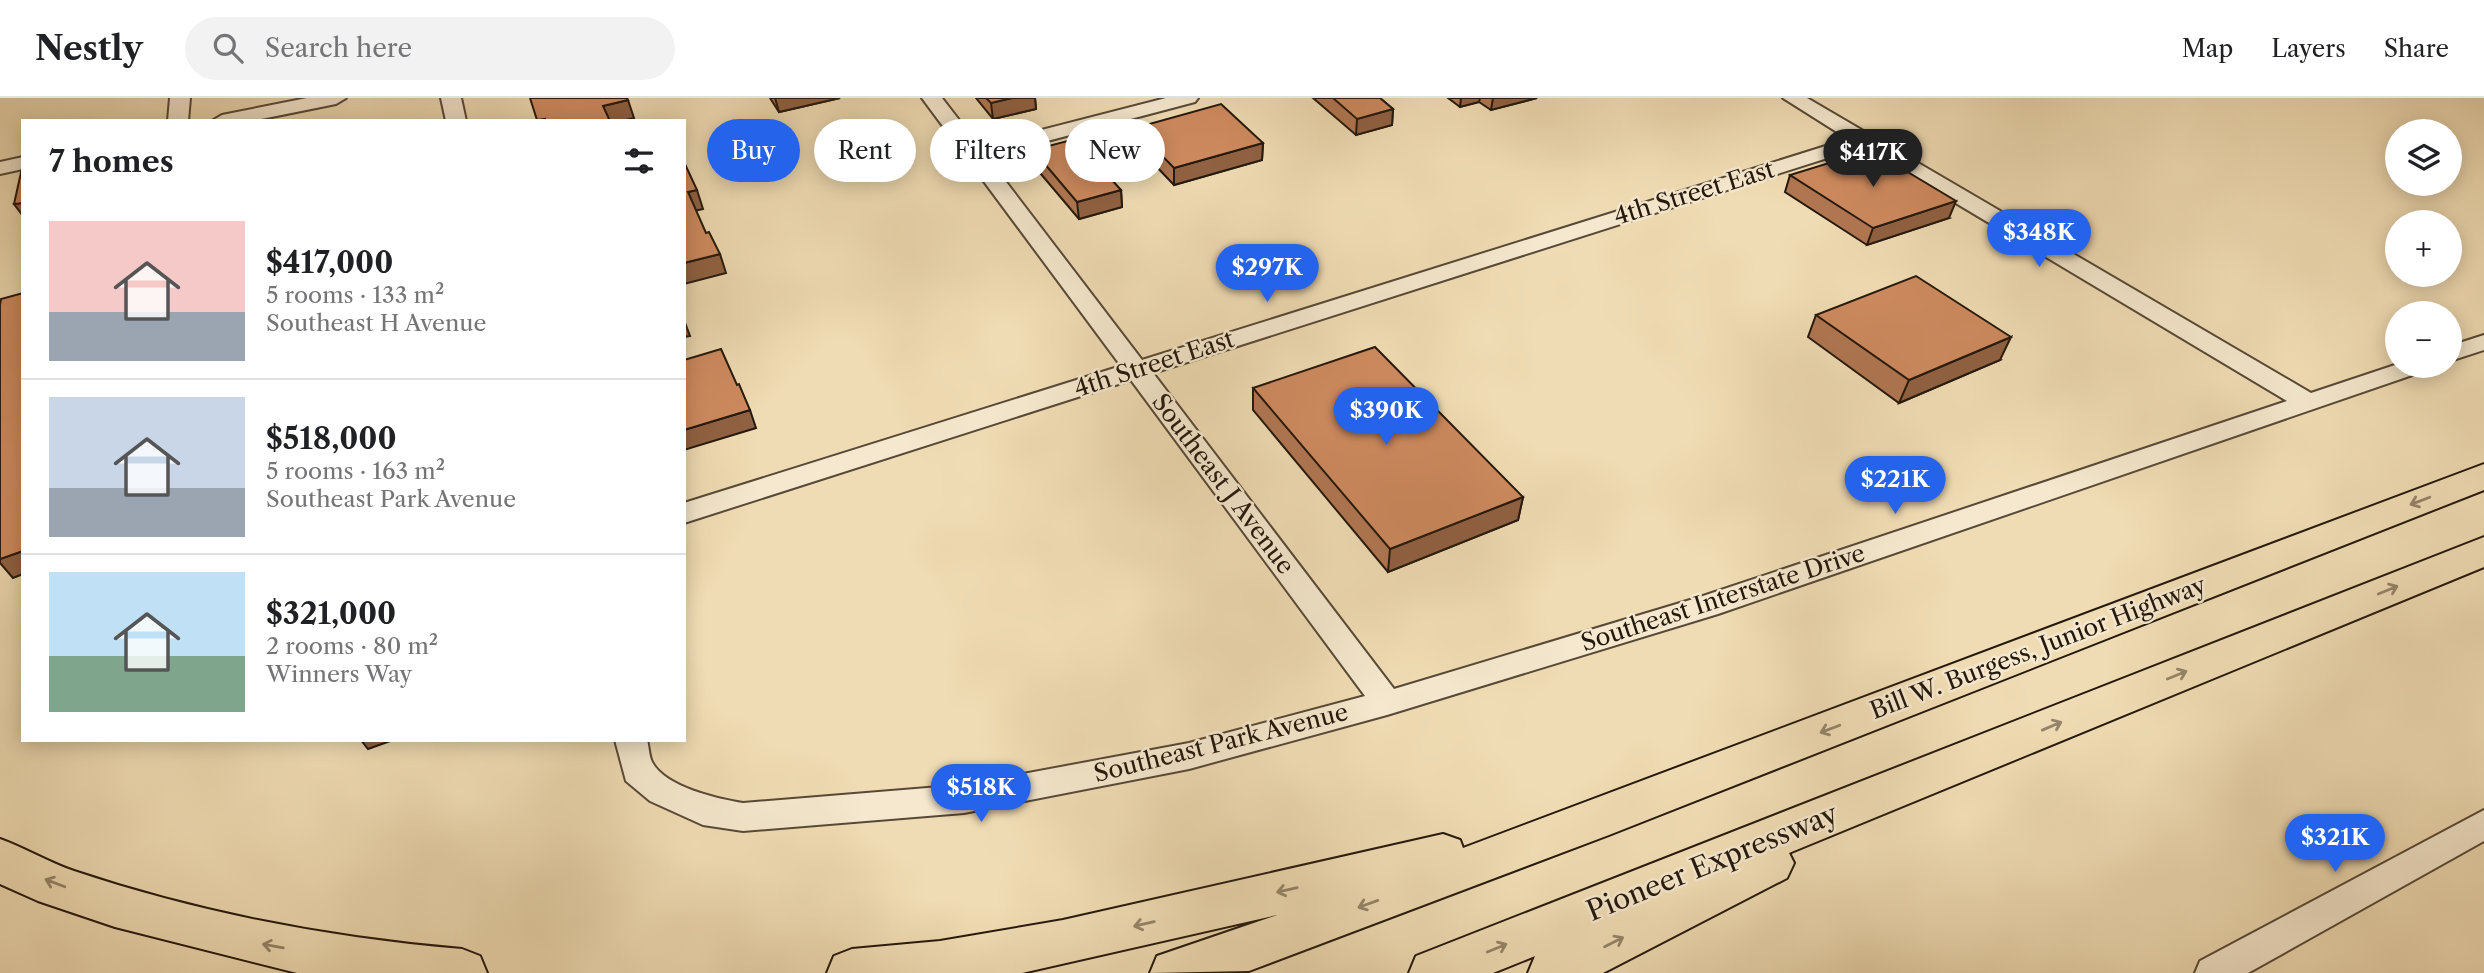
<!DOCTYPE html>
<meta charset="utf-8">
<style>
body{margin:0;font-family:"Libre Caslon Text",serif;background:#f2f2f2;color:#202124;height:100vh;display:flex;flex-direction:column;font-size:26px;white-space:nowrap}
*{box-sizing:border-box;margin:0}
p{font-size:23px;color:#757577}
.icon{flex:none;width:38px;height:38px;fill:none;stroke:currentColor;stroke-width:2;stroke-linecap:round;stroke-linejoin:round}
.map{position:relative;flex:1;overflow:hidden}
.panel{position:absolute;left:21px;top:21px;width:665px;height:623px;display:flex;flex-direction:column;background:#fff;border-radius:0px;box-shadow:0 4px 18px #0003}
.panel>*{flex:none}
.guide{position:absolute;left:707px;top:21px;width:665px;height:63px;display:flex;gap:14px}
.buttons{position:absolute;left:2385px;top:21px;display:grid;gap:14px}
.buttons a{display:grid;place-items:center;width:77px;height:77px;border-radius:50%;background:#fff;box-shadow:0 4px 18px #0003;font-size:35px}
.price{position:absolute;translate:-50% -60px;padding:0 16px;border-radius:24px;background:#2563eb;color:#fff;font-size:23px;line-height:46px;filter:drop-shadow(0 2px 4px #0008)}
.price::after{content:'';position:absolute;left:50%;top:42px;width:21px;height:16px;margin-left:-10px;background:inherit;clip-path:polygon(0 0,100% 0,50% 100%)}
.price.selected{background:#222;color:#fff}
ul{padding:0;list-style:none}
li{display:flex;align-items:center;gap:21px;height:175px;padding:0 28px}
li+li{border-top:2px solid #e0e0e0}
li span{display:grid;place-items:center;flex:none;width:196px;height:140px;border-radius:0px;color:#555}
li>.icon{margin-inline-start:auto}
span .icon{width:84px;height:84px;fill:#fffc;stroke-width:1}
li b{font-size:30px}
h2{display:flex;justify-content:space-between;align-items:center;height:84px;padding:0 28px;font-size:30px}
.tag{padding:0 24px;border-radius:32px;background:#fff;box-shadow:0 4px 18px #0003;font-size:24px;line-height:63px}
.tag.selected{background:#2563eb;color:#fff}
header{display:flex;align-items:center;gap:42px;box-sizing:border-box;height:98px;padding:0 35px;background:#fff;border-bottom:2px solid #e0e0e0}
header strong{font-size:33px}
nav{display:flex;gap:38px;margin-inline-start:auto;font-size:24px}
.search{width:490px;height:63px;background:#f2f2f2;display:flex;align-items:center;gap:18px;box-sizing:border-box;padding:0 24px;border-radius:38px;color:#757577;font-size:26px}
.map>svg:first-child{display:block}
.lines{fill:none;stroke-linecap:round;stroke-linejoin:round}
.minor-casing{stroke:#574937;stroke-width:4}
.motorway-casing{stroke:#24180d;stroke-width:4}
.minor{fill:#f5e8ce;fill-rule:evenodd}
.motorway{fill:#f0dcb4;fill-rule:evenodd}
.wall{fill:#b17752;stroke:#24180d;stroke-width:2}
.shaded-wall{fill:#906142;stroke:#24180d;stroke-width:2}
.building{fill:#ce8a5f;stroke:#24180d;stroke-width:2}
.oneway{stroke:#948469}
.labels{text-anchor:middle;stroke-width:5;stroke-linejoin:round;paint-order:stroke}
.street-label{font-size:24px;fill:#24180d;stroke:#f5e8ce}
.near-street-label{font-size:28px;fill:#24180d;stroke:#f5e8ce}
</style>
<header>
<strong>Nestly</strong>
<div class="search"><svg class="icon" aria-label="search" viewBox="0 0 24 24"><circle cx="10" cy="10" r="6"/><path d="M15 15l6 6"/></svg>Search here</div>
<nav><a>Map</a><a>Layers</a><a>Share</a></nav>
</header>
<div class="map">
<svg width="2484" height="875" viewBox="0 0 2484 875">
<rect width="100%" height="100%" fill="#f0dcb4"/>
<filter id="stains"><feTurbulence type="fractalNoise" baseFrequency=".00286" numOctaves="4"/><feColorMatrix values="0 0 0 0 .2 0 0 0 0 .09 0 0 0 0 .02 0 0 0 .5 -.17"/></filter>
<radialGradient id="worn" r=".72"><stop offset=".6" stop-color="#630" stop-opacity="0"/><stop offset="1" stop-color="#630" stop-opacity=".3"/></radialGradient>
<g class="lines">
<defs>
<g id="minor">
<polygon points="170,0 190,0 188,23 168,23"/>
<polygon points="307,0 346,0 336,6 252,23 212,23 222,17"/>
<polygon points="441,0 461,0 466,23 446,23"/>
<path d="M 922,0 L 942,0 L 979,48 L 1166,0 L 1198,0 L 1195,4 L 987,59 L 1142,262 L 1848,41 L 1783,0 L 1807,0 L 2311,295 L 2398,266 L 2398,268 L 2427,268 L 2424,273 L 1718,516 L 1387,617 L 1189,671 L 964,715 L 743,733 L 703,727 L 650,703 L 626,683 L 615,642 L 647,642 C 649,649 649,658 652,664 C 665,689 718,701 743,705 L 964,687 L 1189,645 L 1365,598 L 1131,282 L 684,425 L 684,405 L 1121,268 ZM 1862,49 L 2287,303 L 1700,499 L 1394,591 L 1153,275 Z"/>
<polygon points="23,59 23,71 0,76 0,64"/>
<polygon points="2484,237 2484,252 2450,263 2450,248"/>
<polygon points="2484,712 2484,743 2248,875 2195,875 2200,863"/>
</g>
<g id="motorway">
<polygon points="2484,366 2484,392 1609,737 1249,873 1150,875 1157,858 1277,817 1022,875 827,875 834,858 852,851 940,843 1063,822 1443,736 1460,742 1463,750"/>
<polygon points="2484,439 2484,469 1789,755 1794,765 1787,780 1603,875 1528,875 1535,858 1540,856 1493,875 1409,875 1416,858"/>
<path d="M 0,741 C 25,750 48,764 74,773 C 199,815 331,840 462,851 L 480,858 L 487,875 L 297,875 L 115,829 L 38,803 L 0,786 Z"/>
</g>
</defs>
<use href="#minor" class="minor-casing"/>
<use href="#motorway" class="motorway-casing"/>
<use href="#minor" class="minor"/>
<use href="#motorway" class="motorway"/>
</g>
<g class="wall">
<polygon points="770,0 840,0 779,14"/>
<polygon points="976,0 1035,0 1036,11 993,21"/>
<polygon points="1313,0 1380,0 1393,11 1392,27 1356,37"/>
<polygon points="1448,0 1537,0 1491,12 1479,4 1460,9"/>
<polygon points="1135,30 1263,45 1262,62 1174,87 1136,47"/>
<polygon points="1033,52 1121,92 1122,109 1079,121 1035,69"/>
<polygon points="1790,77 1949,120 1867,147 1785,94"/>
<polygon points="1816,217 2000,262 1899,305 1808,239"/>
<polygon points="1253,290 1523,399 1518,422 1388,474 1253,312"/>
</g>
<g class="shaded-wall">
<polygon points="775,0 840,0 779,14"/>
<polygon points="1012,0 1035,0 1036,11 993,21 991,5"/>
<polygon points="1461,0 1480,0 1479,4 1460,9"/>
<polygon points="1493,0 1537,0 1491,12"/>
<polygon points="628,2 634,20 622,23 609,23 603,8"/>
<polygon points="1393,11 1392,27 1356,37 1357,21"/>
<polygon points="1263,45 1262,62 1174,87 1174,70"/>
<polygon points="697,92 703,111 694,113 688,94"/>
<polygon points="1121,92 1122,109 1079,121 1077,104"/>
<polygon points="1956,103 1949,120 1867,147 1873,130"/>
<polygon points="23,105 23,118 14,106"/>
<polygon points="720,156 726,175 684,186 684,165"/>
<polygon points="684,222 690,238 684,239"/>
<polygon points="2011,239 2000,262 1899,305 1909,282"/>
<polygon points="750,312 756,330 684,352 684,332"/>
<polygon points="1523,399 1518,422 1388,474 1390,451"/>
<polygon points="23,453 23,476 13,480 0,465 0,461"/>
<polygon points="361,642 393,642 368,651"/>
</g>
<g class="building">
<polygon points="530,0 627,0 628,2 603,8 610,23 545,23 545,21 537,22"/>
<polygon points="986,0 1012,0 991,5"/>
<polygon points="1333,0 1380,0 1393,11 1357,21"/>
<polygon points="1221,6 1263,45 1174,70 1135,30"/>
<polygon points="1075,41 1121,92 1077,104 1033,52"/>
<polygon points="1871,52 1956,103 1873,130 1790,77"/>
<polygon points="684,64 697,92 688,94 706,135 709,134 720,156 684,165"/>
<polygon points="22,70 23,70 23,105 14,106"/>
<polygon points="1916,178 2011,239 1909,282 1816,217"/>
<polygon points="23,195 23,453 0,461 0,207 1,201"/>
<polygon points="1375,249 1523,399 1390,451 1253,290"/>
<polygon points="721,251 737,287 739,286 750,312 684,332 684,262"/>
</g>
<defs><path id="oneway-shaft" d="M-6 0H5M1.5-3L5.5 0L1.5 3" fill="none" stroke-width="1.6" stroke-linecap="round" stroke-linejoin="round" transform="scale(1.75)"/></defs>
<g class="oneway">
<use href="#oneway-shaft" transform="translate(2420 403) rotate(159)"/>
<use href="#oneway-shaft" transform="translate(2388 492) rotate(-22)"/>
<use href="#oneway-shaft" transform="translate(2177 577) rotate(-22)"/>
<use href="#oneway-shaft" transform="translate(2052 628) rotate(-23)"/>
<use href="#oneway-shaft" transform="translate(1830 631) rotate(159)"/>
<use href="#oneway-shaft" transform="translate(55 785) rotate(-159)"/>
<use href="#oneway-shaft" transform="translate(1287 792) rotate(167)"/>
<use href="#oneway-shaft" transform="translate(1368 806) rotate(160)"/>
<use href="#oneway-shaft" transform="translate(1144 826) rotate(167)"/>
<use href="#oneway-shaft" transform="translate(1614 844) rotate(-27)"/>
<use href="#oneway-shaft" transform="translate(273 848) rotate(-170)"/>
<use href="#oneway-shaft" transform="translate(1497 850) rotate(-22)"/>
</g>
<g class="labels">
<g class="street-label">
<text transform="translate(1694 95) rotate(-17)" y="8">4th Street East</text>
<text transform="translate(1154 266) rotate(-18)" y="8">4th Street East</text>
<text transform="translate(1223 386) rotate(53)" y="8">Southeast J Avenue</text>
<text transform="translate(1723 500) rotate(-18)" y="8">Southeast Interstate Drive</text>
<text transform="translate(2038 550) rotate(-21)" y="8">Bill W. Burgess, Junior Highway</text>
<text transform="translate(1221 645) rotate(-14)" y="8">Southeast Park Avenue</text>
</g>
<g class="near-street-label">
<text transform="translate(1712 764) rotate(-22)" y="10">Pioneer Expressway</text>
</g>
</g>
<rect width="100%" height="100%" filter="url(#stains)"/>
<rect width="100%" height="100%" fill="url(#worn)"/>
</svg>
<div class="buttons">
<a><svg class="icon" aria-label="layers" viewBox="0 0 24 24"><path d="M12 4l9 5-9 5-9-5zM3 14l9 5 9-5"/></svg></a>
<a>+</a>
<a>−</a>
</div>
<b class="price selected" style="left:1873px;top:91px">$417K</b>
<b class="price" style="left:2039px;top:171px">$348K</b>
<b class="price" style="left:1267px;top:206px">$297K</b>
<b class="price" style="left:1386px;top:349px">$390K</b>
<b class="price" style="left:1895px;top:418px">$221K</b>
<b class="price" style="left:981px;top:726px">$518K</b>
<b class="price" style="left:2335px;top:776px">$321K</b>
<div class="guide">
<a class="tag selected">Buy</a>
<a class="tag">Rent</a>
<a class="tag">Filters</a>
<a class="tag">New</a>
</div>
<section class="panel">
<h2>7 homes<svg class="icon" aria-label="filters" viewBox="0 0 24 24"><path d="M4 7h16M4 17h16"/><circle cx="9" cy="7" r="2"/><circle cx="15" cy="17" r="2"/></svg></h2>
<ul>
<li><span style="background:linear-gradient(#f6c9c9 65%,#9aa5b1 0)"><svg class="icon" aria-label="home" viewBox="0 0 24 24"><path d="M3 11l9-7 9 7M6 9v11h12V9"/></svg></span><div><b>$417,000</b><p>5 rooms · 133 m²</p><p>Southeast H Avenue</p></div></li>
<li><span style="background:linear-gradient(#c9d6e8 65%,#9aa5b1 0)"><svg class="icon" aria-label="home" viewBox="0 0 24 24"><path d="M3 11l9-7 9 7M6 9v11h12V9"/></svg></span><div><b>$518,000</b><p>5 rooms · 163 m²</p><p>Southeast Park Avenue</p></div></li>
<li><span style="background:linear-gradient(#bfe0f5 60%,#7fa58c 0)"><svg class="icon" aria-label="home" viewBox="0 0 24 24"><path d="M3 11l9-7 9 7M6 9v11h12V9"/></svg></span><div><b>$321,000</b><p>2 rooms · 80 m²</p><p>Winners Way</p></div></li>
</ul>
</section>
</div>
